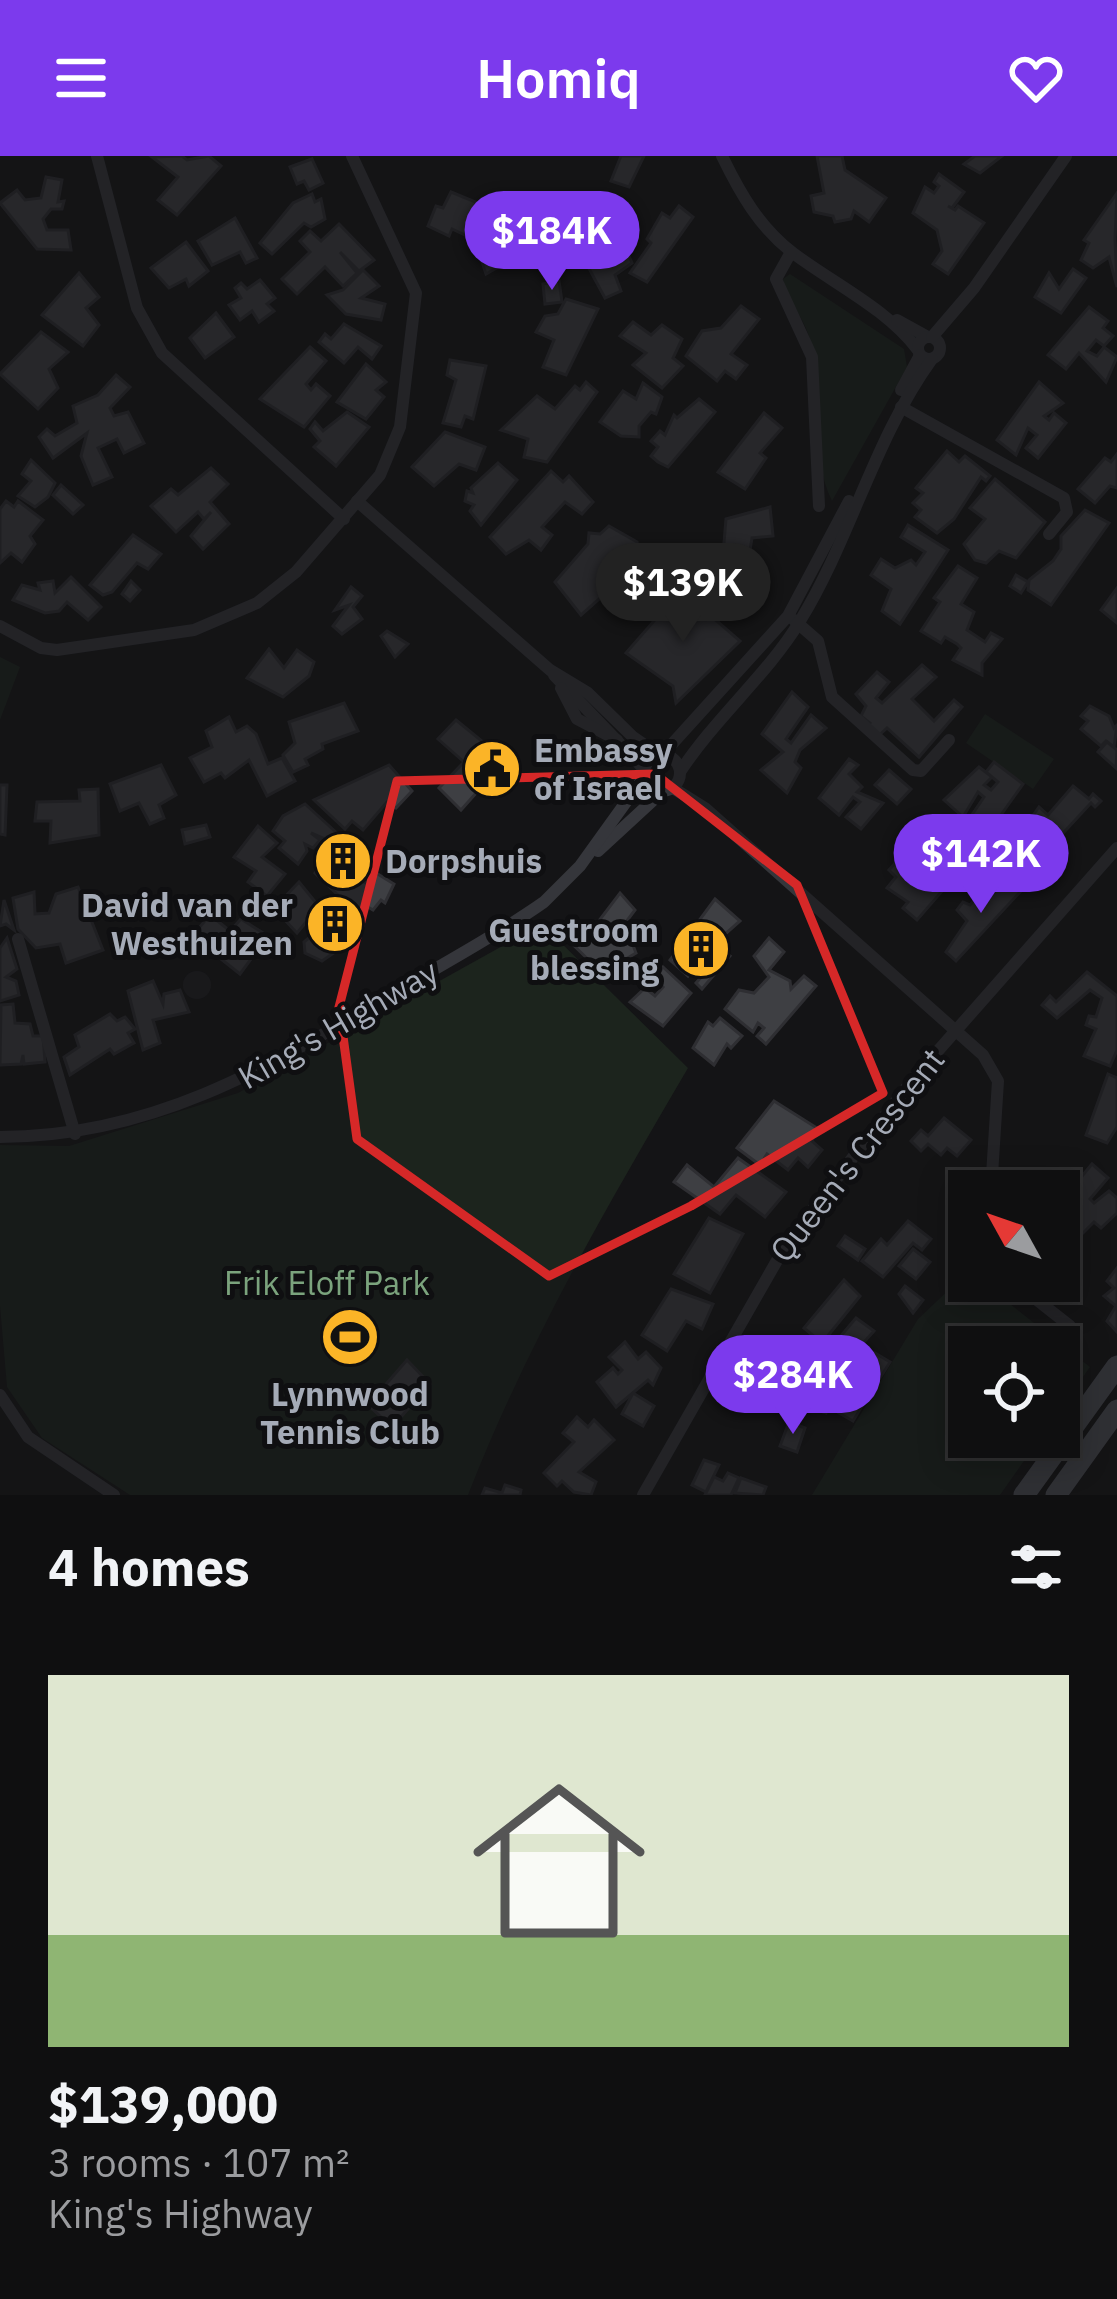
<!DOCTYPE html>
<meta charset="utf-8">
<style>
body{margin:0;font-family:"IBM Plex Sans",sans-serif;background:#181819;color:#f1f3f6;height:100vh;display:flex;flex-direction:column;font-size:45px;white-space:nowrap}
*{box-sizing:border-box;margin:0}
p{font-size:39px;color:#9b9c9f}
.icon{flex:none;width:66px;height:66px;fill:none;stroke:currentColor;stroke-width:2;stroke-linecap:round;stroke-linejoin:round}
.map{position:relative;height:1339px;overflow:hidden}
.panel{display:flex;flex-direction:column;background:#0f0f10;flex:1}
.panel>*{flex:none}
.needle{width:78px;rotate:310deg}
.buttons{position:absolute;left:948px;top:1014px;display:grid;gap:24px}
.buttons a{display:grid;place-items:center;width:132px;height:132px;border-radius:0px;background:#0f0f10;box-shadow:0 6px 30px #0003,0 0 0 3px #2f2f30;font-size:60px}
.price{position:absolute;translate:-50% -102px;padding:0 27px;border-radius:42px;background:#7c3aed;color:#fff;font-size:39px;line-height:78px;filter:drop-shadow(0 3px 6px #0008)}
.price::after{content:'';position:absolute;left:50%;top:72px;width:36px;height:27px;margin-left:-18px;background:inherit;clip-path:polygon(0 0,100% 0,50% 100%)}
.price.selected{background:#222;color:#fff}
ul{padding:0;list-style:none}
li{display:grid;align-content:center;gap:24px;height:636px;padding:0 48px}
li+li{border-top:3px solid #2f2f30}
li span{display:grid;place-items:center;height:372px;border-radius:0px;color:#555}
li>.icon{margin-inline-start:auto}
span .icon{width:216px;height:216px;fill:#fffc;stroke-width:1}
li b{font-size:51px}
h2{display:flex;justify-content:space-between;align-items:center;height:144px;padding:0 48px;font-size:51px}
header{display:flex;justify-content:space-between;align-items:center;height:156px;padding:0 48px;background:#7c3aed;color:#fff;font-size:54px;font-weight:600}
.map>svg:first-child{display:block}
.built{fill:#202023}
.green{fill:#1c241d}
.building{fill:#3e3f43;stroke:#2e2e32;stroke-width:3}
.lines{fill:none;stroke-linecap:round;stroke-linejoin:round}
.minor{stroke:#35363b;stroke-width:12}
.primary{stroke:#51535a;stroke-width:21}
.marked{fill:none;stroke:#d62828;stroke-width:9;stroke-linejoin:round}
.labels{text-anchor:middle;stroke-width:10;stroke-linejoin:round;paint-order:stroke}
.poi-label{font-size:33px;font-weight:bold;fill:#a5abb7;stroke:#0f0f11;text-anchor:start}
.street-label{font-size:33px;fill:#a5abb7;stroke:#0f0f11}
.park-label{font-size:33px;fill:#7ba37d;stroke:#0f0f11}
</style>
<header><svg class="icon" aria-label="menu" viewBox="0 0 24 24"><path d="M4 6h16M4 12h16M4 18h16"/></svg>Homiq<svg class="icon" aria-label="heart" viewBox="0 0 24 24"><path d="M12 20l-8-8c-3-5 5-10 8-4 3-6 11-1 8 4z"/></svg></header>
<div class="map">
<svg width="1117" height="1339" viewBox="0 0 1117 1339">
<rect width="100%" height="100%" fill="#141416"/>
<circle class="built" cx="197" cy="829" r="14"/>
<g class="green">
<path d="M 790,118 L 904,193 L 907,211 L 832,345 C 809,298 822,234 810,184 C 805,162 787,146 783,123 Z"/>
<polygon points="0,501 20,511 0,564"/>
<polygon points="985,558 1054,603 1033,633 966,587"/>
<path d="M 542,768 L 688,912 C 606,1052 527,1188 468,1339 L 130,1339 L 42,1282 L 7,1231 L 0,1150 L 0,989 L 69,990 L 238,937 Z"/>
<polygon points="982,1126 1090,1211 1059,1255 1059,1191 969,1191 969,1281 1041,1281 1000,1339 812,1339 918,1163 955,1128"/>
</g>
<g class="building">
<polygon points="182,0 187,4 209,0 221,10 177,59 158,44 178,21 152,1"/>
<polygon points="621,0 644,0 629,31 611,25"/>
<polygon points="817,0 842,0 845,14 886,42 869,66 854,55 851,63 835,66 833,60 814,56 811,40 824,37"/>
<polygon points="975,0 1002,0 980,17 964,8"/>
<polygon points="312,3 323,27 309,34 304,25 297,28 290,11"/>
<polygon points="939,18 964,36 952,52 948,50 955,54 958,50 984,67 948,118 933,108 942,95 937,74 913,57 925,31 934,37 939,30 934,26"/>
<polygon points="46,21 62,24 58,46 64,45 62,53 51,53 43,63 47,74 68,74 71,94 37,93 0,47 17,34 25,44 41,42"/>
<polygon points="451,36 478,47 465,79 452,73 449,80 428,70 436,50 443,52"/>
<polygon points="1117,37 1115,83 1117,131 1109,101 1093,112 1081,104 1089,87 1084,84"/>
<polygon points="312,38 315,46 321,43 325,63 311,71 304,67 272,98 260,87 293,47"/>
<polygon points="679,50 693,61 647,126 630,117 651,87 647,83 662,57 670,62"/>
<polygon points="532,52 561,94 552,101 545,91 545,102 535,109 529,102 519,111 512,103 486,118 476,88 486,75 495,85"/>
<polygon points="235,62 257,102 246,107 240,96 212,109 198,85"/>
<polygon points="339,68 374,104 359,115 340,96 357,117 343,130 325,111 297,138 282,123 310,96 300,85 310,75 321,85"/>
<polygon points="617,72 632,107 615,119 621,135 605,142 586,107 598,101 593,93 602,89 599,81"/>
<polygon points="186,86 208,115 189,130 186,123 169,132 151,112"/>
<polygon points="1073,113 1086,122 1061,157 1035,141 1049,117 1059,133"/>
<polygon points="363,114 379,130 361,142 385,148 381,164 346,158 327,139 343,134"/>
<polygon points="79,117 99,141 86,152 99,169 83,190 42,159"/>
<polygon points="260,124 275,142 267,148 274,155 259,166 252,155 240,164 229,149 241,142 235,132 241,127 247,133"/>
<polygon points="559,125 562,146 545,148 543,128"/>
<polygon points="566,143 598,153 566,219 543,211 554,184 536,176 545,160 558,158"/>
<polygon points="741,150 759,163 731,198 747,209 736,223 725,215 717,225 686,200 702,175 721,172"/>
<polygon points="1089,151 1108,165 1103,172 1113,180 1104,190 1096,184 1087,195 1097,200 1104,191 1117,201 1106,226 1079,197 1066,213 1048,199"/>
<polygon points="216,157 234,181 205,202 190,182"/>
<polygon points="633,166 651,179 662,169 682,183 673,202 683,210 662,232 633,209 646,197 620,180"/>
<polygon points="344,168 381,190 372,203 358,191 344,207 319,186 325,178 331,183"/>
<polygon points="41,176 68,196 49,213 58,232 38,253 0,218"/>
<polygon points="310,191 326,205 306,228 311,234 316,228 330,240 304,271 260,243"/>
<polygon points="450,204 486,210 473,263 465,260 461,271 443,267 456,224 447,219"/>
<polygon points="366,208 386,226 376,234 384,241 366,263 337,246"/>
<polygon points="116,219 130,231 110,252 114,260 128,256 144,287 124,297 117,283 98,292 112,321 93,329 81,300 87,277 53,302 39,281 47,273 55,280 77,267 73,250 98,239"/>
<polygon points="586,226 597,236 547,306 524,301 528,283 501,274 537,240 555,253 575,230 580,234"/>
<polygon points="1039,226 1063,247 1044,260 1049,264 1054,257 1066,267 1038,302 1026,292 1037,279 1028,272 1016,299 997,284"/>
<polygon points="643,227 662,241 656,258 651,256 639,270 639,281 621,280 600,266 623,235 636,243"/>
<polygon points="699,243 715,256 668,311 658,306 651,300 658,291 651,285 660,275 665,279 674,259 677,262"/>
<polygon points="347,256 369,271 336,310 314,291 320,285 310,273 315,266 323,275"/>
<polygon points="764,257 782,272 760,297 766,302 745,333 718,316"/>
<polygon points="445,276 485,291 476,314 459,308 434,330 412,311"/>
<polygon points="947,295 959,306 965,300 990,320 986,325 981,321 954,363 937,377 915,361 921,354 913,347 923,337 916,332"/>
<polygon points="1117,298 1117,332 1110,330 1095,347 1078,333 1105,302 1111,306"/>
<polygon points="31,304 55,327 48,341 35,351 18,340 31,325 22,318"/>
<polygon points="498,307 517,324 481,369 470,355 474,349 465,345 467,335 473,337 471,332"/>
<polygon points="211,312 228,328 210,346 229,368 203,393 191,380 211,356 204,363 198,356 176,376 151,350 171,333 178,339"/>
<polygon points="551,315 563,326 569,320 593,346 582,358 565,346 542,371 552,379 541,394 529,384 506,398 490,381"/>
<polygon points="995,323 1045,366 1016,402 999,395 986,407 975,404 964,388 985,363 970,352"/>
<polygon points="61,329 83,349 73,358 53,339"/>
<polygon points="6,345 14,351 18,345 43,364 30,380 35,388 22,406 11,397 0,407 0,353"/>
<polygon points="770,351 773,380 752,382 749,400 720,431 703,416 724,387 726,363"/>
<polygon points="1085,354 1109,367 1051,449 1028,434 1029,424 1053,405 1061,393 1061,380"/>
<polygon points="908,369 948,394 900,468 882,455 891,433 871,419 881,403 895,412 911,404 916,409 925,396 901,381"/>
<polygon points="609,370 637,386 640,407 581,459 555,426 588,388 589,377 600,378"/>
<polygon points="133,379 161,398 148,413 137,407 112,436 103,439 90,429"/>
<polygon points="958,410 977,422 961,448 974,456 967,474 985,486 991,477 1002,483 982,507 982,519 953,504 961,492 957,488 945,481 941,487 921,475 940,446 934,442"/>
<polygon points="1016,419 1028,426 1021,437 1010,430"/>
<polygon points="71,421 101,451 88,464 67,446 59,455 45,457 13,444 22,429 40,434 38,427 53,425 55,437"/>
<polygon points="131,425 140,434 130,445 122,438"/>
<polygon points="351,431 362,440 353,451 362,463 342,478 333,470 349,449 335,454"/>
<polygon points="1117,432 1117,467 1101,454"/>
<polygon points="681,434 740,485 676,547 673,530 626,497"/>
<polygon points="387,475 408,488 395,501 381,480"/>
<polygon points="269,493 284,512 297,494 314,506 309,520 283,541 247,522"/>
<polygon points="922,509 936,521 912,543 934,565 954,544 962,551 919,601 887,572 876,582 866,573 870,567 861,560 866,550 856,538 877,516 889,526 876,542 882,547"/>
<polygon points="792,536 808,551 786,583 791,587 811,559 826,572 800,594 795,606 801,612 787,637 761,614 783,596 762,578"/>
<polygon points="344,547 358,575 322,588 323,593 305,603 308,609 293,616 283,599 295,587 289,566"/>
<polygon points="1090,550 1109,560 1114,572 1117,569 1114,591 1106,585 1101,590 1081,573 1088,565 1081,560"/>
<polygon points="229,561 236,576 247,570 256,578 268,608 282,602 295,625 267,640 249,604 225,622 221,617 204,626 190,602 212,591 206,575"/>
<polygon points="456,564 499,599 501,609 461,654 439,632 464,606 438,583"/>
<polygon points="1107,586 1117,594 1116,612 1098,596"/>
<polygon points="849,603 858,609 849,618 862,631 857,636 883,647 861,673 846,661 860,646 853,641 839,659 819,642"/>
<polygon points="994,606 1023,628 981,687 963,672 984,641 978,636 963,661 944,644 979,611 992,621 984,629 991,634 998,626 986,616"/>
<polygon points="161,609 176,639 159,649 164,662 150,668 139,647 120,655 110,628"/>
<polygon points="389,609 412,635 396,652 387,646 363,674 352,665 345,673 314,644"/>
<polygon points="889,614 911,633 897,648 875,629"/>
<polygon points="0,629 7,629 5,679 0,678"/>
<polygon points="1073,630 1089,643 1093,638 1101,645 1095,651 1091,647 1053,688 1061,694 1051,707 1043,701 1038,706 1026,694 1041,680 1032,661 1039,651 1048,659"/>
<polygon points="98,633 99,679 50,687 51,665 35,665 37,646 80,645 79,634"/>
<polygon points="305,648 361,699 354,712 348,706 341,712 346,718 366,727 376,717 394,728 385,747 381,744 373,754 368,751 362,762 315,717 333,694 325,683 311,677 320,684 313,692 305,688 307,695 298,708 279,692 285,685 273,675 283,660"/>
<polygon points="938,667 958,685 923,726 929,723 943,734 917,764 903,752 908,746 887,732 896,721 889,714 906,695 913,702"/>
<polygon points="206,669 210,681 185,688 182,674"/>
<polygon points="258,670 277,687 262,701 285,718 267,740 248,726 256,715 234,701"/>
<polygon points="1003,721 1020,736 956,805 946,796 967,765 957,754 963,746 970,749 976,742 981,747"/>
<polygon points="299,726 321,753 353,773 348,787 322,805 305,797 304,786 310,781 315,785 328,762 324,758 314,771 307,765 297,777 281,760 289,750 282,744"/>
<polygon points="78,731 103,794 66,807 60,788 36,792 18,773 13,742 34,736 35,758 49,757 56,738"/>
<polygon points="620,737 635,754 617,778 618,787 631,784 636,797 602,817 565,781 578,765 592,774"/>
<polygon points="715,743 740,765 715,787 730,800 702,833 696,827 713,808 704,801 688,820 670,804"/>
<polygon points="4,744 14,774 6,768 0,770"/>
<polygon points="210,759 230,775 241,763 268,780 240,818 192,780"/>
<polygon points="7,782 17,813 6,821 16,825 19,839 0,845 0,792"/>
<polygon points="769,782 784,796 769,814 790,825 791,833 804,820 816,830 766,888 757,880 764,872 758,867 753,876 725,853 739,834 754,837 769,821 754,800"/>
<polygon points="663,811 691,837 663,870 630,846 645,832 655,840 663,831 655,823"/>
<polygon points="1087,816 1117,840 1117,894 1110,910 1084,900 1096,873 1086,869 1089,860 1096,861 1102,842 1090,834 1057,862 1042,849 1050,840 1056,846"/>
<polygon points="153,825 163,848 164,838 180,834 189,856 153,864 160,887 143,894 128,835"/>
<polygon points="13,848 15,867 30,868 33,880 43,880 45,906 24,908 23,899 21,908 0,909 1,849"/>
<polygon points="110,858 117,865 125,861 135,873 128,877 134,887 114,898 110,893 70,919 64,901 79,891 75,879"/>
<polygon points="720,862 742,880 731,892 727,888 714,909 693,892 708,866 713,870"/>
<polygon points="1108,918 1117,922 1117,971 1107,987 1086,979"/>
<polygon points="774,945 817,972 812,985 822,994 808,1011 798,1002 788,1014 767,998 760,1009 737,992"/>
<polygon points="944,962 971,984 957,1000 947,992 941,999 928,988 921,995 911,985 921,974 928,980"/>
<polygon points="738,1002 786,1036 765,1061 736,1039 720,1058 674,1026 687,1009 714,1031"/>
<polygon points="1092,1008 1108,1022 1090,1043 1094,1047 1109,1035 1117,1042 1117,1057 1101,1072 1094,1066 1062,1098 1066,1105 1059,1111 1059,1048"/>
<polygon points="709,1062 743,1078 710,1137 674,1118"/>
<polygon points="908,1065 931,1083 922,1094 913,1087 883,1121 862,1105 881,1083 887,1089"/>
<polygon points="845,1080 865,1093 858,1104 838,1090"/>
<polygon points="913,1093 930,1106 916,1123 899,1110"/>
<polygon points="1117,1112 1117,1176 1107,1165 1116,1150 1104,1140 1114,1132 1107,1125"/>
<polygon points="844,1124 860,1140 822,1187 804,1172"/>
<polygon points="905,1130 923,1144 913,1157 899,1138"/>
<polygon points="671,1133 713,1148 702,1173 686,1165 667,1195 642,1179"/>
<polygon points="856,1162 874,1175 855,1196 861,1202 851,1215 829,1194"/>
<polygon points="625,1186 638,1203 646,1196 661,1212 653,1229 648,1224 616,1251 597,1226 613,1212 618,1218 622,1214 609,1201"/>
<polygon points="875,1197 890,1206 875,1230 860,1221"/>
<polygon points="407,1204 430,1228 392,1271 368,1249"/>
<polygon points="786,1223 794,1232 780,1245 771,1237"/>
<polygon points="818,1224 835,1230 826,1257 793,1245 800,1227 816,1232"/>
<polygon points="633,1237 654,1250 643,1270 622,1258"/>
<polygon points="848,1241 862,1250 853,1265 839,1257"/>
<polygon points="577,1261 588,1271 594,1264 614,1284 579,1316 596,1326 591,1339 574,1336 562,1325 557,1330 544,1317 574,1286 563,1277"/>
<polygon points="789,1266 805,1272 797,1296 780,1290"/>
<polygon points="704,1304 719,1309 706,1336 692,1329"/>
<polygon points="728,1317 739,1322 731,1339 705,1339 714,1321 723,1325"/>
<polygon points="741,1322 766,1331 763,1339 735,1337"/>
<polygon points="505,1329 521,1334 520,1339 482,1339 485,1332 502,1337"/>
</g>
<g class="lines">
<g class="minor">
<polyline points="97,0 137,152 162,197 344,363"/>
<path d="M 722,0 C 740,37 759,71 793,97 C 834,128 886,152 918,194"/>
<polyline points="791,96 776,123 812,201 819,350"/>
<polyline points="897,164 926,180"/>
<circle cx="929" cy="192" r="11"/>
<polyline points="932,181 974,132 1066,0"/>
<polyline points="901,234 920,199"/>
<polyline points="901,251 1064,342 1067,356 1049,378"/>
<polyline points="357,345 550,514 588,537 633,581 659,599"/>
<polyline points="794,464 818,485 832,541 913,614 921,615 949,584"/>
<polyline points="0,470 41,492 57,494 194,474 257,447 296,416 380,319 400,271 416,137 352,0"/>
<polyline points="554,519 644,613"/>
<polyline points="561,532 577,563 617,584"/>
<polyline points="663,598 788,460 849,345"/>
<circle cx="662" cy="617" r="18"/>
<path d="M 680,616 C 716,561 768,518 800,465 C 851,382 874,283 932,203"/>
<polyline points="673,632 705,652 983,899 998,925 991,1035"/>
<polyline points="598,695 662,636"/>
<polyline points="18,783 75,978"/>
<path d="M 0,981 C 152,981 267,912 394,837 C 444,807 496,780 544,746 L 580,710 L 644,621"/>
<polyline points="1013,1125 1070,1170"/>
<polyline points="0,1239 28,1281 114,1339"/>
<polyline points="643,1339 787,1087 914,922 1117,692"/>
</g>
<g class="primary">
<polyline points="1024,1339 1117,1210"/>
<polyline points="1056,1339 1117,1254"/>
</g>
</g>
<path d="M0 0H1117V1339H0ZM 655,618 L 797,729 L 883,937 L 691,1050 L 549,1120 L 357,983 L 339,851 L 397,625 Z" fill="#141416" fill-opacity=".55" fill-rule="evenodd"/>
<path class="marked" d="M 655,618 L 797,729 L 883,937 L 691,1050 L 549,1120 L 357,983 L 339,851 L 397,625 Z"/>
<defs>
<symbol id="civic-disc" viewBox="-11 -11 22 22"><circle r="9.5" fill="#fbb427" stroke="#0f0f11"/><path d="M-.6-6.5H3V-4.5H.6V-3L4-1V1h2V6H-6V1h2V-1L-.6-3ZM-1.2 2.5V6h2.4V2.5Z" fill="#111"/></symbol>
<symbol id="building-disc" viewBox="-11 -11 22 22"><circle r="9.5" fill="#fbb427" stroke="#0f0f11"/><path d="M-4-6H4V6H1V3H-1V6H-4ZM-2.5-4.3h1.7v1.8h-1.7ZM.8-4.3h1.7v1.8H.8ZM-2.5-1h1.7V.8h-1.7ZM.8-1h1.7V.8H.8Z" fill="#111"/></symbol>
<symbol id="stadium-disc" viewBox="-11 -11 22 22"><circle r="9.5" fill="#fbb427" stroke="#0f0f11"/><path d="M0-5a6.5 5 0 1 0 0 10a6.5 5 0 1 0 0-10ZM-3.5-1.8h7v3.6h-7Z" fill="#111"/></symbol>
</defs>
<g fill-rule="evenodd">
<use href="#civic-disc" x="459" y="580" width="66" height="66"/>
<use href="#building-disc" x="310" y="672" width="66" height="66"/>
<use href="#building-disc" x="302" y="735" width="66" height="66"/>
<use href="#building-disc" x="668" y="760" width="66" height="66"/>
<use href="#stadium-disc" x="317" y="1148" width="66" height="66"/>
</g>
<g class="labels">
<g class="poi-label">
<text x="534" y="606">Embassy<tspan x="534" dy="38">of Israel</tspan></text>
<text x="385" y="717">Dorpshuis</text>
<text x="293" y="761" text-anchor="end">David van der<tspan x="293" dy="38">Westhuizen</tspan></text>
<text x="659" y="786" text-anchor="end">Guestroom<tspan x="659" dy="38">blessing</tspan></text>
<text x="350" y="1250" text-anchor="middle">Lynnwood<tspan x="350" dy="38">Tennis Club</tspan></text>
</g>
<g class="street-label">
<text transform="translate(338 868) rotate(-30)" y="12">King's Highway</text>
<text transform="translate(857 999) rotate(-52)" y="12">Queen's Crescent</text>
</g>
<g class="park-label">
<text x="327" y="1139">Frik Eloff Park</text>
</g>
</g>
</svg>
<div class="buttons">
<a><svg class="needle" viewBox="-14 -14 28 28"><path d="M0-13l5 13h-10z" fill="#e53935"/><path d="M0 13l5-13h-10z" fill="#9b9c9f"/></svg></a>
<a><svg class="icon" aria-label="locate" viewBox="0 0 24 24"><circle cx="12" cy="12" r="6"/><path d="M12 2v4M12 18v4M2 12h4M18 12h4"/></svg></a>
</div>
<b class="price" style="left:552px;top:137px">$184K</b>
<b class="price selected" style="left:683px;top:489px">$139K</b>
<b class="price" style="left:981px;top:760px">$142K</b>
<b class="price" style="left:793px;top:1281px">$284K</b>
</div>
<section class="panel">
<h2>4 homes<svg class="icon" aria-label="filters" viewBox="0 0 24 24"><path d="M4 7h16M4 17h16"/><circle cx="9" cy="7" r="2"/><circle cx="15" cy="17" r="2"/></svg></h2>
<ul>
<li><span style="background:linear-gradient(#dfe7d0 70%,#8fb573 0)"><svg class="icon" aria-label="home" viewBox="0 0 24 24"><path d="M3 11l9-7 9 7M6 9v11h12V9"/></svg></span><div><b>$139,000</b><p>3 rooms · 107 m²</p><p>King's Highway</p></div></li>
</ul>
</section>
